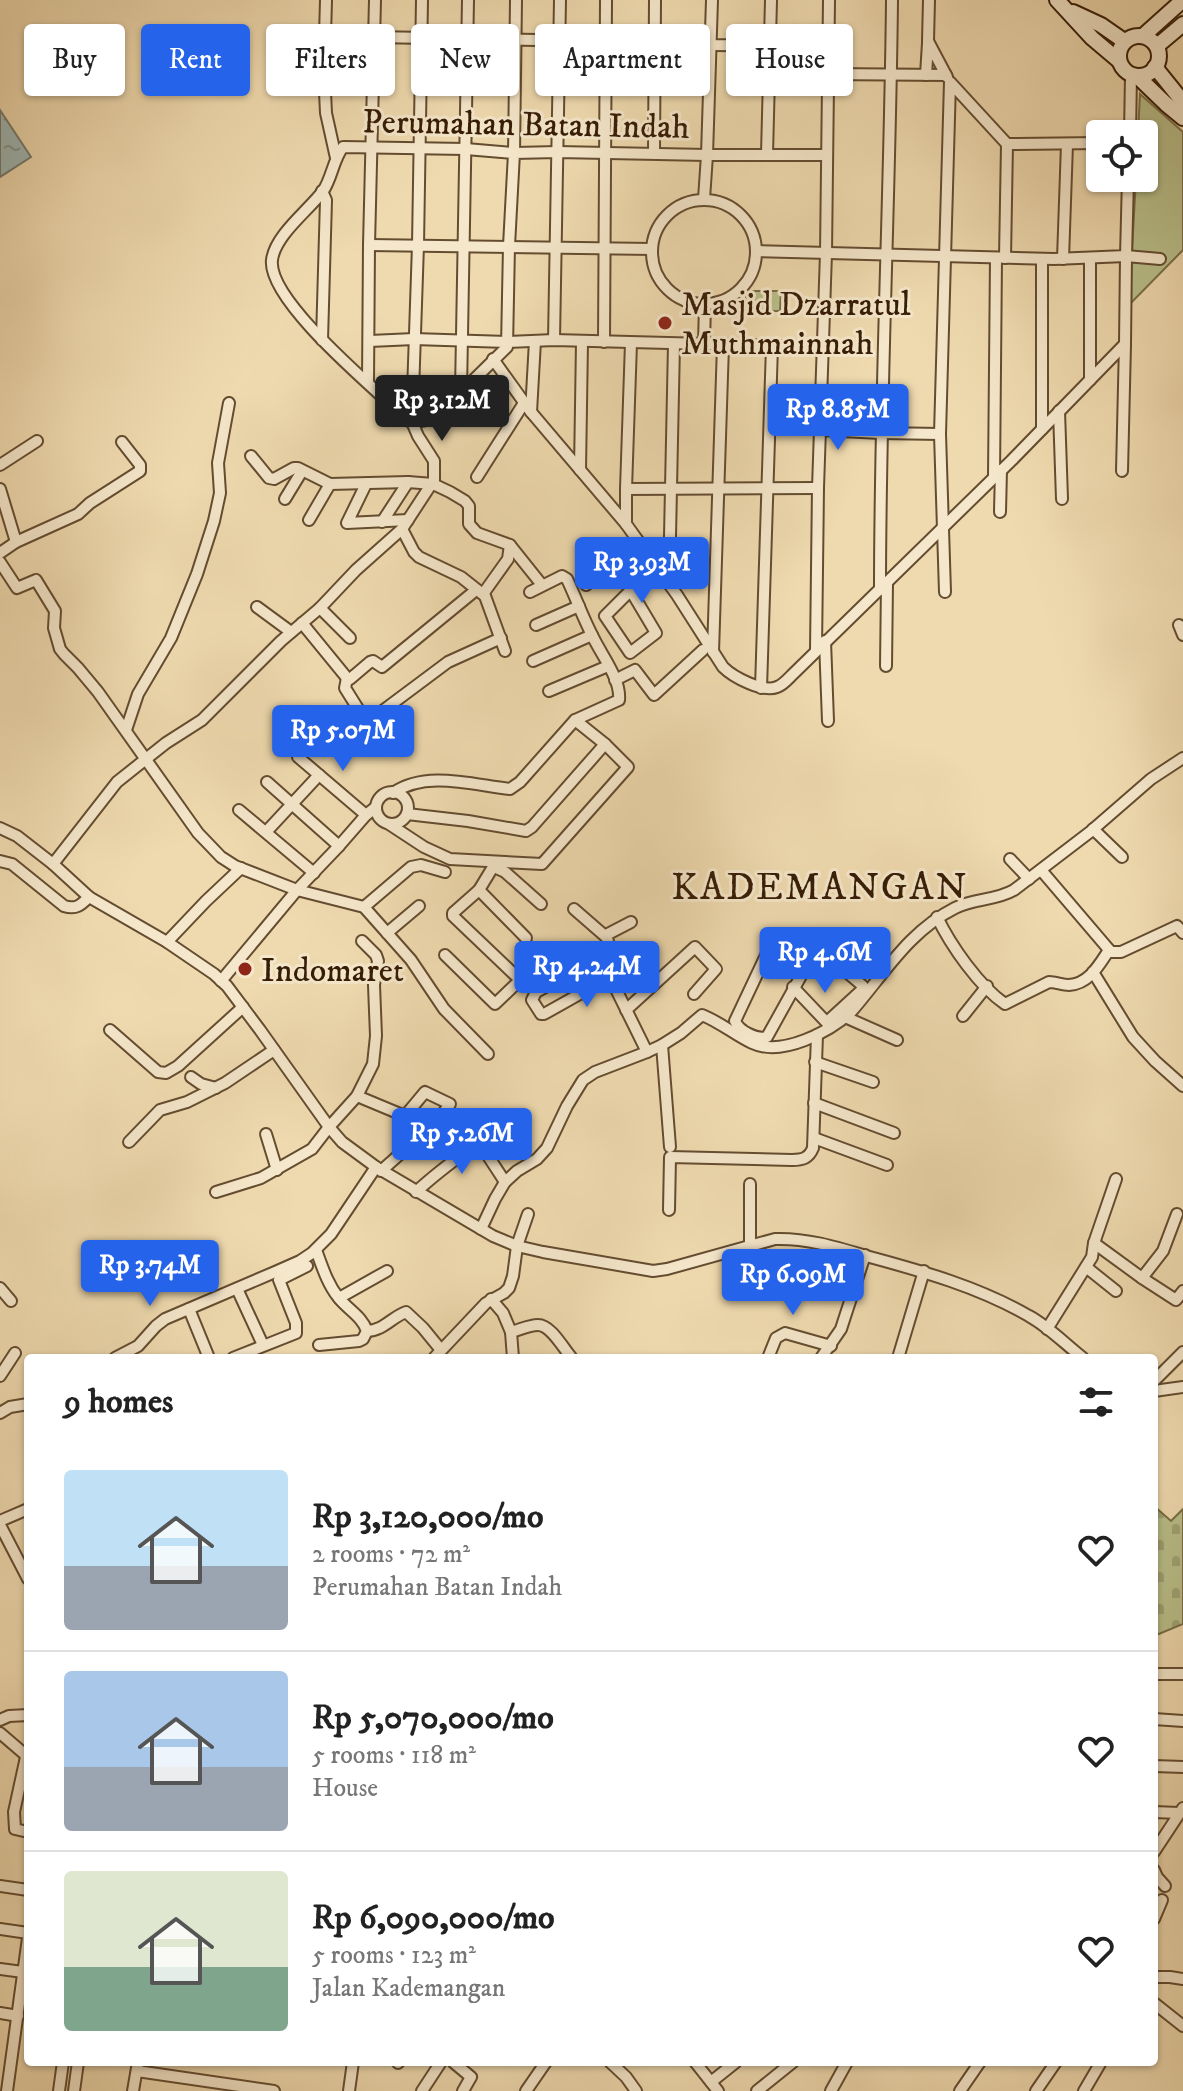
<!DOCTYPE html>
<meta charset="utf-8">
<style>
body{margin:0;font-family:"IM FELL DW Pica",serif;background:#f2f2f2;color:#222;height:100vh;display:flex;flex-direction:column;font-size:30px;white-space:nowrap}
*{box-sizing:border-box;margin:0}
p{font-size:26px;color:#767676}
.icon{flex:none;width:44px;height:44px;fill:none;stroke:currentColor;stroke-width:2;stroke-linecap:round;stroke-linejoin:round}
.map{position:relative;flex:1;overflow:hidden}
.drawer{position:absolute;left:24px;top:1354px;width:1134px;height:712px;display:flex;flex-direction:column;background:#fff;border-radius:8px;box-shadow:0 2px 6px #0004}
.drawer>*{flex:none}
.banner{position:absolute;left:24px;top:24px;width:1136px;height:72px;display:flex;gap:16px}
.fabs{position:absolute;left:1086px;top:120px;display:grid;gap:16px}
.fabs a{display:grid;place-items:center;width:72px;height:72px;border-radius:8px;background:#fff;box-shadow:0 2px 6px #0004;font-size:40px}
.price{position:absolute;translate:-50% -68px;padding:0 18px;border-radius:8px;background:#2563eb;color:#fff;font-size:26px;line-height:52px;filter:drop-shadow(0 2px 4px #0008)}
.price::after{content:'';position:absolute;left:50%;top:48px;width:24px;height:18px;margin-left:-12px;background:inherit;clip-path:polygon(0 0,100% 0,50% 100%)}
.price.active{background:#222;color:#fff}
ul{padding:0;list-style:none}
li{display:flex;align-items:center;gap:24px;height:200px;padding:0 40px}
li+li{border-top:2px solid #e0e0e0}
li span{display:grid;place-items:center;flex:none;width:224px;height:160px;border-radius:8px;color:#555}
li>.icon{margin-inline-start:auto}
span .icon{width:96px;height:96px;fill:#fffc;stroke-width:1}
li b{font-size:34px}
h2{display:flex;justify-content:space-between;align-items:center;height:96px;padding:0 40px;font-size:34px}
.tag{padding:0 28px;border-radius:8px;background:#fff;box-shadow:0 2px 6px #0004;font-size:28px;line-height:72px}
.tag.active{background:#2563eb;color:#fff}
.map>svg:first-child{display:block}
.cemetery{fill:url(#cemetery-stones);stroke:#786e48;stroke-width:2}
.green{fill:#b9c08b;stroke:#786e48;stroke-width:2}
.water{fill:url(#water-ripples);stroke:#757a6f;stroke-width:2}
.lines{fill:none;stroke-linecap:round;stroke-linejoin:round}
.minor-casing{stroke:#644c30;stroke-width:14}
.secondary-casing{stroke:#361c05;stroke-width:18}
.minor{stroke:#f5e7cb;stroke-width:10}
.secondary{stroke:#f5e7cb;stroke-width:14}
.poi-dot{fill:#8f2418;stroke:#f5e7cb;stroke-width:3}
.labels{text-anchor:middle;stroke-width:6;stroke-linejoin:round;paint-order:stroke}
.street-label{font-size:34px;fill:#361c05;stroke:#f5e7cb}
.poi-label{font-size:34px;fill:#361c05;stroke:#f5e7cb;text-anchor:start}
.quarter-label{font-size:38px;letter-spacing:2px;fill:#361c05;stroke:#f5e7cb}
</style>
<div class="map">
<svg width="1183" height="2091" viewBox="0 0 1183 2091">
<defs>
<pattern id="cemetery-stones" width="16" height="16" patternUnits="userSpaceOnUse" patternTransform="scale(2)"><rect width="16" height="16" fill="#b9c08b"/><path d="M2 7V4a2 2 0 0 1 4 0v3zM10 15v-3a2 2 0 0 1 4 0v3z" fill="#a0a476"/></pattern>
<pattern id="water-ripples" width="26" height="14" patternUnits="userSpaceOnUse" patternTransform="scale(2)"><rect width="26" height="14" fill="#9fb8b6"/><path d="M2 4q2-2 4 0t4 0M15 11q2-2 4 0t4 0" fill="none" stroke="#829592"/></pattern>
</defs>
<rect width="100%" height="100%" fill="#efdaaf"/>
<filter id="stains"><feTurbulence type="fractalNoise" baseFrequency=".0025" numOctaves="4"/><feColorMatrix values="0 0 0 0 .2 0 0 0 0 .09 0 0 0 0 .02 0 0 0 .5 -.17"/></filter>
<radialGradient id="worn" r=".72"><stop offset=".6" stop-color="#630" stop-opacity="0"/><stop offset="1" stop-color="#630" stop-opacity=".3"/></radialGradient>
<polygon class="cemetery" points="1154,1506 1171,1521 1183,1509 1183,1624 1154,1636"/>
<g class="green">
<polygon points="1140,94 1183,132 1183,250 1129,305 1136,178 1144,178 1144,134 1138,134"/>
<polygon points="746,291 781,291 780,311 746,311"/>
</g>
<polygon class="water" points="0,110 31,157 0,177"/>
<g class="lines">
<defs>
<g id="minor">
<polyline points="326,0 324,71 326,113 336,158"/>
<path d="M 516,0 L 514,153 L 509,246 L 507,347 L 440,413 C 433,419 418,424 409,421 C 379,392 267,301 272,260 C 275,235 309,210 323,191 C 332,178 333,160 343,147 L 466,149 L 514,153 L 558,152 L 707,155 L 827,155"/>
<polyline points="929,0 928,41 947,77"/>
<polyline points="373,37 654,42 711,45 828,46"/>
<polyline points="828,74 946,75"/>
<polyline points="926,75 928,43"/>
<polyline points="1130,134 1131,75"/>
<polyline points="654,153 655,0"/>
<polyline points="767,154 771,0"/>
<polyline points="704,199 707,155 712,0"/>
<circle cx="704" cy="252" r="52"/>
<polyline points="369,245 652,249"/>
<polyline points="756,251 1054,259 1126,256 1128,178"/>
<polyline points="1005,258 1007,144"/>
<polyline points="1063,259 1067,144"/>
<polyline points="322,340 326,200 322,191"/>
<polyline points="554,340 560,0"/>
<polyline points="370,341 414,339 507,342 554,340 824,347"/>
<polyline points="604,342 606,0"/>
<polyline points="704,344 705,304"/>
<polyline points="493,359 531,412 626,524"/>
<polyline points="1090,380 1090,258"/>
<polyline points="368,382 369,245 375,0"/>
<polyline points="461,391 468,0"/>
<polyline points="1059,411 1062,499"/>
<polyline points="531,412 535,341"/>
<polyline points="1042,429 1042,259"/>
<polyline points="821,430 881,433 940,434"/>
<polyline points="251,456 269,478 274,479 294,468 298,468 330,484 408,482 433,484 450,492 465,501 469,506 469,524 477,533 510,545 542,585"/>
<polyline points="0,465 37,441"/>
<polyline points="580,470 582,342"/>
<polyline points="1122,471 1125,344"/>
<polyline points="477,477 524,403"/>
<polyline points="994,477 996,258"/>
<polyline points="366,484 347,523 408,520"/>
<path d="M 818,488 L 626,489 L 626,524 L 677,595 L 723,667 C 733,677 763,693 777,687 C 783,685 788,679 792,675 L 1012,460 L 1125,344 L 1126,256 L 1160,259"/>
<polyline points="0,489 16,542"/>
<polyline points="626,489 631,343"/>
<polyline points="285,499 302,471"/>
<polyline points="1000,512 1001,470"/>
<polyline points="309,520 330,484"/>
<polyline points="382,522 408,482"/>
<polyline points="402,529 414,552 419,557 461,577 485,596 505,651"/>
<polyline points="0,553 16,542 78,514 90,503 140,471 140,465 122,442"/>
<polyline points="0,562 17,588 36,580 55,611 54,628 60,649 64,654 78,668 98,692 198,833 221,857 235,866 297,890 364,907 411,960 444,1009 488,1054"/>
<polyline points="669,584 674,344"/>
<polyline points="586,585 639,542"/>
<path d="M 880,590 C 880,393 890,197 892,0"/>
<polyline points="631,591 656,633 630,653 605,616 656,565"/>
<polyline points="945,592 940,434 950,82 1007,144 1100,143"/>
<polyline points="483,594 508,559 510,545"/>
<polyline points="257,607 291,632"/>
<polyline points="320,608 350,638"/>
<polyline points="302,623 347,678 350,679 370,662 373,661 382,667 476,590"/>
<polyline points="536,625 579,606"/>
<polyline points="1179,625 1183,635"/>
<polyline points="825,641 828,721"/>
<polyline points="816,650 818,488 826,253 829,0"/>
<polyline points="713,652 723,345"/>
<polyline points="533,661 592,635"/>
<polyline points="886,666 887,583"/>
<polyline points="347,678 345,688 365,720 369,721 448,662 501,638"/>
<polyline points="615,680 635,670 654,695 703,650"/>
<polyline points="761,688 772,346"/>
<polyline points="549,691 608,666"/>
<polyline points="126,730 138,694 171,638 197,574 214,521 220,493 218,463 229,403"/>
<polyline points="298,757 366,815"/>
<polyline points="267,782 339,846"/>
<circle cx="392" cy="808" r="16"/>
<path d="M 393,793 C 426,770 473,785 510,789 L 520,782 L 575,720 L 619,700 C 621,679 602,656 593,637 C 583,618 576,598 567,579 L 562,576 L 530,592"/>
<polyline points="239,810 314,873"/>
<polyline points="407,814 468,821 526,831 532,827 605,744"/>
<polyline points="389,824 424,847 450,859 542,864 628,767 605,744 575,720"/>
<path d="M 0,828 L 17,836 L 53,864 L 89,897 L 167,942 L 214,974 L 227,986 L 260,1030 L 329,1127 L 342,1142 L 376,1167 L 493,1236 L 517,1246 L 543,1252 L 653,1271 L 667,1269 L 775,1239 C 807,1238 836,1247 866,1256 C 922,1271 979,1287 1029,1316 C 1049,1327 1065,1344 1083,1358"/>
<polyline points="1093,829 1122,857"/>
<polyline points="266,832 319,775"/>
<polyline points="1010,859 1029,879"/>
<path d="M 0,861 L 12,864 L 64,906 C 76,910 81,905 89,897"/>
<polyline points="53,864 117,782 166,743 202,720 281,641 320,608 356,570 402,529 434,480 434,461 418,436 412,422 418,245 422,0"/>
<polyline points="494,867 505,872 541,904"/>
<polyline points="1041,870 1111,952 1121,952 1177,926 1183,933"/>
<polyline points="479,890 526,938"/>
<polyline points="364,907 411,867 421,865 445,872"/>
<polyline points="574,909 605,936"/>
<path d="M 937,917 C 951,946 979,986 1005,1004 L 1049,982 C 1056,982 1062,985 1069,985 C 1089,984 1099,965 1109,950"/>
<polyline points="631,922 606,935 610,948 609,952 536,992 532,1000 541,1014 544,1014 610,977 647,1052"/>
<polyline points="387,933 419,906"/>
<polyline points="167,942 206,901 241,868"/>
<path d="M 817,947 L 767,1037 C 757,1040 739,1031 735,1021 L 776,934 L 817,947 L 863,986 L 863,989 L 827,1022"/>
<polyline points="445,955 495,1004 518,982 518,978 453,916 453,913 479,890 496,862"/>
<polyline points="1093,972 1133,1037 1155,1061 1183,1086"/>
<polyline points="221,981 297,890 339,846 366,815 376,807"/>
<polyline points="793,987 830,1026"/>
<polyline points="626,1010 695,947 716,969 694,994"/>
<polyline points="963,1016 987,986"/>
<polyline points="845,1017 897,1040"/>
<polyline points="110,1030 158,1072 166,1073 178,1066 243,1007"/>
<polyline points="662,1045 670,1147"/>
<polyline points="815,1062 873,1082"/>
<polyline points="191,1077 201,1084 216,1088"/>
<polyline points="357,1096 405,1116 425,1092 450,1104 438,1120 381,1171"/>
<polyline points="814,1103 894,1133"/>
<polyline points="266,1134 277,1170"/>
<polyline points="814,1138 887,1165"/>
<polyline points="129,1142 160,1110 187,1102 225,1083 274,1050"/>
<polyline points="750,1184 750,1245"/>
<polyline points="216,1192 261,1178 312,1149 329,1127 357,1096 373,1064 376,1036 374,985 378,961 376,955 362,941"/>
<path d="M 416,1192 C 436,1173 457,1158 479,1142 L 505,1182"/>
<path d="M 669,1210 L 670,1157 L 792,1160 C 803,1160 809,1158 813,1148 L 817,1035"/>
<path d="M 481,1229 L 495,1199 L 505,1182 L 517,1171 L 537,1159 L 547,1148 L 567,1106 L 583,1080 L 595,1072 L 647,1052 L 662,1045 L 681,1033 L 702,1015 C 720,1022 735,1035 752,1043 C 782,1057 829,1032 851,1012 C 884,974 909,931 955,908 C 974,898 995,901 1014,890 L 1090,832 L 1151,779 L 1183,758"/>
<polyline points="1094,1243 1142,1278 1176,1300 1183,1291"/>
<path d="M 316,1250 C 322,1266 327,1283 338,1297 C 347,1309 362,1316 367,1331 L 363,1339 L 359,1341 L 319,1345"/>
<polyline points="1086,1267 1116,1291"/>
<polyline points="1142,1278 1163,1251 1177,1214"/>
<polyline points="0,1288 11,1301"/>
<polyline points="239,1293 263,1345"/>
<polyline points="339,1298 387,1271"/>
<path d="M 491,1299 L 503,1313 L 511,1332 C 519,1330 529,1325 538,1325 C 551,1325 563,1348 571,1357"/>
<polyline points="189,1309 209,1358"/>
<polyline points="1047,1329 1092,1257 1094,1243 1116,1179"/>
<path d="M 367,1331 C 383,1331 392,1317 406,1312 L 423,1328 L 441,1350"/>
<polyline points="511,1332 513,1358"/>
<polyline points="115,1358 138,1346 156,1326 165,1319 275,1272 300,1261 312,1253 331,1234 376,1167"/>
<polyline points="233,1358 296,1333 296,1323 279,1280 307,1266"/>
<polyline points="434,1358 486,1303 504,1293 509,1288 513,1276 517,1246 528,1214"/>
<polyline points="768,1358 776,1338 785,1333 831,1346"/>
<polyline points="821,1358 841,1329 865,1255"/>
<polyline points="898,1358 924,1271"/>
<polyline points="0,1376 15,1353"/>
<polyline points="1154,1381 1183,1352"/>
<polyline points="1154,1391 1183,1387"/>
<polyline points="0,1413 10,1407 28,1404"/>
<polyline points="0,1521 28,1509"/>
<polyline points="0,1525 28,1579"/>
<polyline points="1154,1674 1183,1674"/>
<polyline points="1154,1719 1183,1721"/>
<polyline points="0,1720 9,1716 28,1715"/>
<polyline points="0,1733 28,1757"/>
<polyline points="26,1757 14,1812 15,1829 28,1832"/>
<polyline points="1154,1766 1183,1767"/>
<polyline points="1154,1812 1179,1813"/>
<polyline points="1154,1852 1183,1808"/>
<polyline points="1154,1870 1157,1877 1165,1886"/>
<polyline points="0,1886 28,1890"/>
<polyline points="1154,1919 1162,1900"/>
<polyline points="0,1929 28,1933"/>
<polyline points="0,1969 23,1972"/>
<polyline points="1154,1977 1170,1977 1183,1979"/>
<polyline points="1154,2003 1183,2026"/>
<polyline points="0,2013 18,2016"/>
<polyline points="453,2062 471,2077 463,2091"/>
<polyline points="610,2062 626,2077 636,2091"/>
<polyline points="695,2062 718,2091"/>
<polyline points="398,2063 399,2062"/>
<polyline points="137,2071 274,2091"/>
<polyline points="711,2082 736,2062"/>
<polyline points="7,2091 28,1938"/>
<polyline points="59,2091 63,2062"/>
<polyline points="74,2091 78,2062"/>
<polyline points="133,2091 138,2062"/>
<polyline points="349,2091 353,2062"/>
<polyline points="422,2091 441,2062"/>
<polyline points="526,2091 546,2062"/>
<polyline points="757,2091 793,2062"/>
<polyline points="831,2091 847,2062"/>
<polyline points="960,2091 980,2062"/>
<polyline points="1036,2091 1056,2062"/>
<polyline points="1084,2091 1101,2062"/>
</g>
<g id="secondary">
<polyline points="1057,0 1092,38 1118,60"/>
<polyline points="1073,12 1101,25 1124,41"/>
<circle cx="1139" cy="56" r="20"/>
<polyline points="1143,36 1183,0"/>
<polyline points="1157,46 1183,24"/>
<polyline points="1155,67 1183,102"/>
<polyline points="1137,76 1166,104 1183,118"/>
</g>
</defs>
<use href="#minor" class="minor-casing"/>
<use href="#secondary" class="secondary-casing"/>
<use href="#minor" class="minor"/>
<use href="#secondary" class="secondary"/>
</g>
<g class="poi-dot">
<circle cx="665" cy="323" r="8"/>
<circle cx="245" cy="969" r="8"/>
</g>
<g class="labels">
<g class="street-label">
<text transform="translate(526 123) rotate(1)" y="12">Perumahan Batan Indah</text>
</g>
<g class="poi-label">
<text x="681" y="315">Masjid Dzarratul<tspan x="681" dy="39">Muthmainnah</tspan></text>
<text x="261" y="981">Indomaret</text>
</g>
<g class="quarter-label">
<text x="820" y="899">KADEMANGAN</text>
</g>
</g>
<rect width="100%" height="100%" filter="url(#stains)"/>
<rect width="100%" height="100%" fill="url(#worn)"/>
</svg>
<div class="fabs">
<a><svg class="icon" aria-label="locate" viewBox="0 0 24 24"><circle cx="12" cy="12" r="6"/><path d="M12 2v4M12 18v4M2 12h4M18 12h4"/></svg></a>
</div>
<b class="price active" style="left:442px;top:443px">Rp 3.12M</b>
<b class="price" style="left:838px;top:452px">Rp 8.85M</b>
<b class="price" style="left:642px;top:605px">Rp 3.93M</b>
<b class="price" style="left:343px;top:773px">Rp 5.07M</b>
<b class="price" style="left:825px;top:995px">Rp 4.6M</b>
<b class="price" style="left:587px;top:1009px">Rp 4.24M</b>
<b class="price" style="left:462px;top:1176px">Rp 5.26M</b>
<b class="price" style="left:150px;top:1308px">Rp 3.74M</b>
<b class="price" style="left:793px;top:1317px">Rp 6.09M</b>
<div class="banner">
<a class="tag">Buy</a>
<a class="tag active">Rent</a>
<a class="tag">Filters</a>
<a class="tag">New</a>
<a class="tag">Apartment</a>
<a class="tag">House</a>
</div>
<section class="drawer">
<h2>9 homes<svg class="icon" aria-label="filters" viewBox="0 0 24 24"><path d="M4 7h16M4 17h16"/><circle cx="9" cy="7" r="2"/><circle cx="15" cy="17" r="2"/></svg></h2>
<ul>
<li><span style="background:linear-gradient(#bfe0f5 60%,#9aa5b1 0)"><svg class="icon" aria-label="home" viewBox="0 0 24 24"><path d="M3 11l9-7 9 7M6 9v11h12V9"/></svg></span><div><b>Rp 3,120,000/mo</b><p>2 rooms · 72 m²</p><p>Perumahan Batan Indah</p></div><svg class="icon" aria-label="heart" viewBox="0 0 24 24"><path d="M12 20l-8-8c-3-5 5-10 8-4 3-6 11-1 8 4z"/></svg></li>
<li><span style="background:linear-gradient(#a9c7e8 60%,#9aa5b1 0)"><svg class="icon" aria-label="home" viewBox="0 0 24 24"><path d="M3 11l9-7 9 7M6 9v11h12V9"/></svg></span><div><b>Rp 5,070,000/mo</b><p>5 rooms · 118 m²</p><p>House</p></div><svg class="icon" aria-label="heart" viewBox="0 0 24 24"><path d="M12 20l-8-8c-3-5 5-10 8-4 3-6 11-1 8 4z"/></svg></li>
<li><span style="background:linear-gradient(#dfe7d0 60%,#7fa58c 0)"><svg class="icon" aria-label="home" viewBox="0 0 24 24"><path d="M3 11l9-7 9 7M6 9v11h12V9"/></svg></span><div><b>Rp 6,090,000/mo</b><p>5 rooms · 123 m²</p><p>Jalan Kademangan</p></div><svg class="icon" aria-label="heart" viewBox="0 0 24 24"><path d="M12 20l-8-8c-3-5 5-10 8-4 3-6 11-1 8 4z"/></svg></li>
</ul>
</section>
</div>
